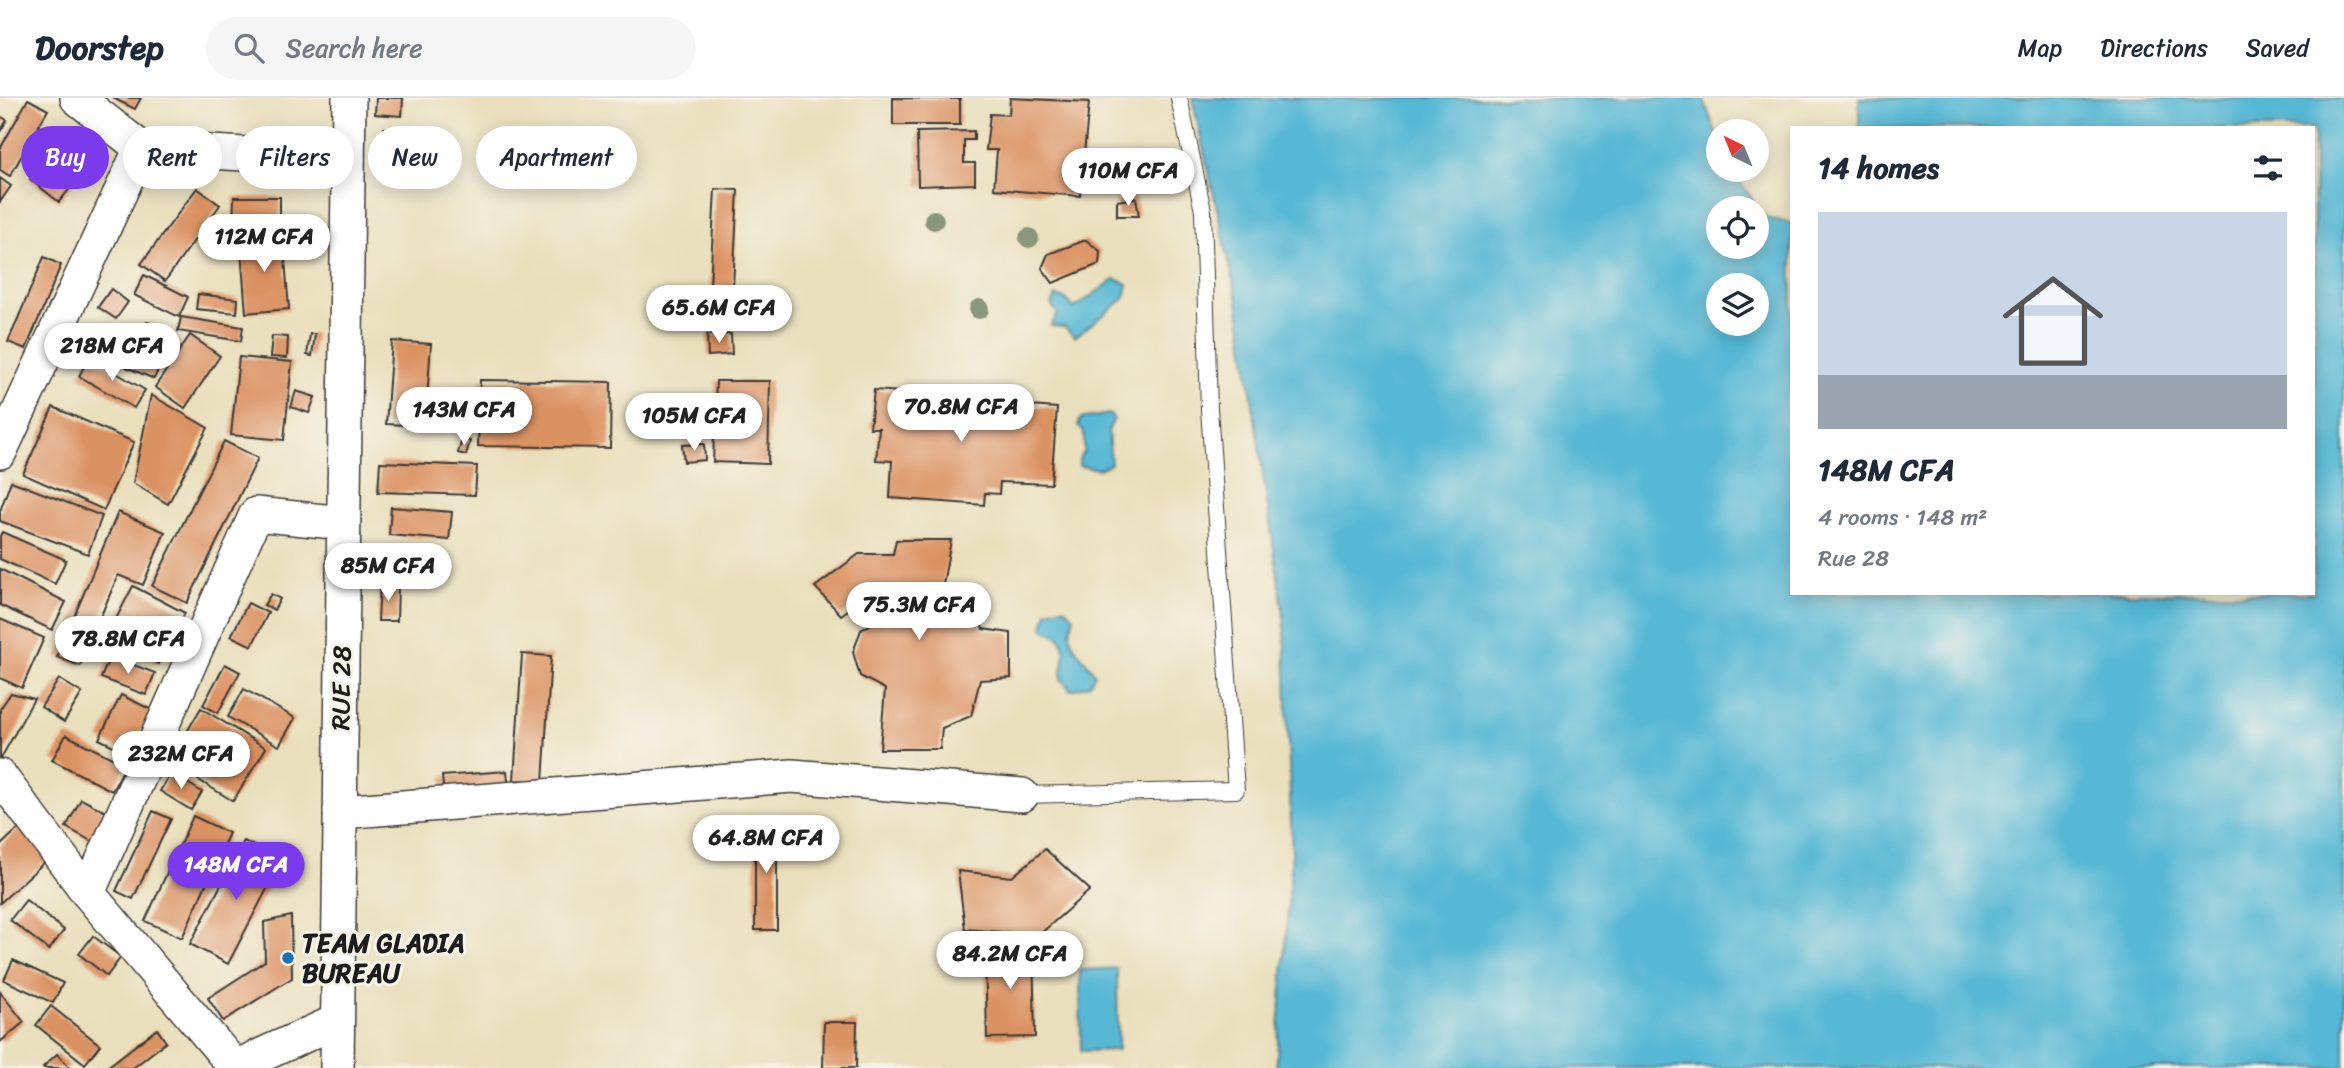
<!DOCTYPE html>
<meta charset="utf-8">
<style>
body{margin:0;font-family:Sriracha,sans-serif;background:#f6f6f7;color:#1f2937;height:100vh;display:flex;flex-direction:column;font-size:26px;white-space:nowrap}
*{box-sizing:border-box;margin:0}
p{font-size:23px;color:#747a83}
.icon{flex:none;width:38px;height:38px;fill:none;stroke:currentColor;stroke-width:2;stroke-linecap:round;stroke-linejoin:round}
.map{position:relative;flex:1;overflow:hidden}
.sheet{position:absolute;left:1790px;top:28px;width:525px;height:469px;display:flex;flex-direction:column;background:#fff;border-radius:0px;box-shadow:0 4px 18px #0003}
.sheet>*{flex:none}
.hud{position:absolute;left:21px;top:28px;width:665px;height:63px;display:flex;gap:14px}
.needle{width:46px;rotate:317deg}
.buttons{position:absolute;left:1706px;top:21px;display:grid;gap:14px}
.buttons a{display:grid;place-items:center;width:63px;height:63px;border-radius:50%;background:#fff;box-shadow:0 4px 18px #0003;font-size:35px}
.price{position:absolute;translate:-50% -60px;padding:0 16px;border-radius:24px;background:#fff;color:#222;font-size:23px;line-height:46px;filter:drop-shadow(0 2px 4px #0008)}
.price::after{content:'';position:absolute;left:50%;top:42px;width:21px;height:16px;margin-left:-10px;background:inherit;clip-path:polygon(0 0,100% 0,50% 100%)}
.price.active{background:#7c3aed;color:#fff}
ul{padding:0;list-style:none}
li{display:grid;align-content:center;gap:14px;height:371px;padding:0 28px}
li+li{border-top:2px solid #e0e1e3}
li span{display:grid;place-items:center;height:217px;border-radius:0px;color:#555}
li>.icon{margin-inline-start:auto}
span .icon{width:126px;height:126px;fill:#fffc;stroke-width:1}
li b{font-size:30px}
h2{display:flex;justify-content:space-between;align-items:center;height:84px;padding:0 28px;font-size:30px}
.chip{padding:0 24px;border-radius:32px;background:#fff;box-shadow:0 4px 18px #0003;font-size:24px;line-height:63px}
.chip.active{background:#7c3aed;color:#fff}
header{display:flex;align-items:center;gap:42px;box-sizing:border-box;height:98px;padding:0 35px;background:#fff;border-bottom:2px solid #e0e1e3}
header strong{font-size:33px}
nav{display:flex;gap:38px;margin-inline-start:auto;font-size:24px}
.search{width:490px;height:63px;background:#f6f6f7;display:flex;align-items:center;gap:18px;box-sizing:border-box;padding:0 24px;border-radius:38px;color:#747a83;font-size:26px}
.map>svg:first-child{display:block}
.water{fill:#57b8d5;stroke:#3a6a78;stroke-width:2;fill-rule:evenodd}
.building{fill:#db9262}
.lines{fill:none;stroke-linecap:round;stroke-linejoin:round}
.lane-casing{stroke:#3b3934;stroke-width:18}
.street-casing{stroke:#3b3934;stroke-width:36}
.lane{stroke:#fff;stroke-width:16}
.street{stroke:#fff;stroke-width:33}
.tree{fill:#8a977c}
.poi-dot{fill:#1f6fb2;stroke:#f7f3e8;stroke-width:2.5}
.labels{text-anchor:middle;stroke-width:6;stroke-linejoin:round;paint-order:stroke}
.street-label{font-size:26px;fill:#1c1c1c;stroke:#f7f3e8}
.poi-label{font-size:26px;font-weight:bold;fill:#1c1c1c;stroke:#f7f3e8;text-anchor:start}
</style>
<header>
<strong>Doorstep</strong>
<div class="search"><svg class="icon" aria-label="search" viewBox="0 0 24 24"><circle cx="10" cy="10" r="6"/><path d="M15 15l6 6"/></svg>Search here</div>
<nav><a>Map</a><a>Directions</a><a>Saved</a></nav>
</header>
<div class="map">
<svg width="2344" height="970" viewBox="0 0 2344 970">
<rect width="100%" height="100%" fill="#f7f3e8"/>
<filter id="ink" filterUnits="userSpaceOnUse"><feTurbulence type="fractalNoise" baseFrequency=".0143" numOctaves="2"/><feDisplacementMap in="SourceGraphic" scale="14" xChannelSelector="R" yChannelSelector="G"/><feConvolveMatrix kernelMatrix="1 2 1 2 8 2 1 2 1" color-interpolation-filters="sRGB"/></filter>
<filter id="wash" filterUnits="userSpaceOnUse"><feTurbulence type="fractalNoise" baseFrequency=".00686" numOctaves="4" result="noise"/><feDisplacementMap in="SourceGraphic" scale="28" xChannelSelector="R" yChannelSelector="G"/><feGaussianBlur stdDeviation="1.57" result="paint"/><feColorMatrix in="noise" values="0 0 0 0 0 0 0 0 0 0 0 0 0 0 0 0 0 1.4 0 .05"/><feComposite in="paint" operator="in"/></filter>
<g filter="url(#wash)">
<rect width="100%" height="100%" fill="#e9dfbc"/>
<g class="water">
<path d="M 1192,0 L 1703,0 L 1718,40 L 1718,72 L 1731,72 L 1766,120 L 1792,125 L 1792,495 L 2314,495 L 2314,30 L 1859,30 L 1859,0 L 2344,0 L 2344,970 L 1276,970 L 1292,756 L 1284,520 L 1238,204 ZM 1757,110 L 1757,149 L 1718,149 L 1718,110 ZM 1718,187 L 1757,187 L 1757,226 L 1718,226 Z"/>
<polygon points="1115,181 1128,186 1125,200 1075,239 1064,229 1051,228 1058,216 1051,207 1056,198 1066,201 1074,210"/>
<polygon points="1109,316 1114,321 1108,333 1111,366 1099,371 1079,368 1079,361 1084,353 1084,333 1078,328 1080,321"/>
<path d="M 1064,509 L 1074,519 C 1073,524 1070,531 1070,536 C 1072,552 1088,563 1095,576 L 1089,587 L 1071,592 L 1061,581 L 1065,554 L 1061,540 L 1043,530 L 1047,513 Z"/>
<polygon points="1117,870 1118,952 1081,953 1080,872"/>
</g>
<g id="blocks">
<g class="building">
<polygon points="113,0 141,0 135,11"/>
<polygon points="376,0 403,0 402,18 375,16"/>
<polygon points="893,0 960,1 960,27 893,27"/>
<polygon points="1010,0 1089,4 1080,98 994,91 997,52 986,52 990,16 1009,17"/>
<polygon points="28,1 48,12 10,78 0,72 0,51"/>
<polygon points="0,18 7,22 0,34"/>
<polygon points="410,29 410,41 383,41 384,30"/>
<polygon points="974,33 974,42 964,42 964,65 975,65 975,86 918,88 917,34"/>
<polygon points="64,38 94,60 59,104 30,81"/>
<polygon points="394,48 420,52 417,80 391,77"/>
<polygon points="0,80 11,88 0,104"/>
<polygon points="197,90 220,107 165,183 141,166"/>
<polygon points="715,91 738,92 733,189 710,188"/>
<polygon points="234,99 280,99 280,131 233,131"/>
<polygon points="1136,100 1139,118 1117,118 1117,103"/>
<polygon points="283,137 289,211 246,215 240,140"/>
<polygon points="1086,142 1100,153 1099,166 1053,185 1042,170 1048,156"/>
<polygon points="44,159 61,167 26,251 8,244"/>
<polygon points="144,177 188,199 179,219 134,197"/>
<polygon points="111,191 128,204 116,221 98,209"/>
<polygon points="198,196 238,201 237,215 196,211"/>
<polygon points="181,219 243,229 241,243 178,233"/>
<polygon points="147,224 174,236 154,281 126,269"/>
<polygon points="310,236 315,236 312,258 307,257"/>
<polygon points="731,236 732,256 708,258 707,237"/>
<polygon points="190,237 220,258 185,310 155,289"/>
<polygon points="272,238 288,239 287,260 270,259"/>
<polygon points="392,243 431,246 425,328 386,326"/>
<polygon points="89,259 145,292 134,310 79,278"/>
<polygon points="239,259 292,264 284,342 231,337"/>
<polygon points="480,282 611,284 610,350 478,348"/>
<polygon points="716,283 770,283 768,366 713,364"/>
<polygon points="945,290 982,292 982,300 1001,301 1001,306 1057,310 1051,386 1000,384 999,396 985,395 984,407 890,400 892,363 876,362 879,330 870,330 874,292 944,297"/>
<polygon points="296,293 315,299 309,315 291,309"/>
<polygon points="151,297 208,330 168,406 133,385"/>
<polygon points="53,309 134,344 104,412 23,376"/>
<polygon points="462,341 470,343 466,357 458,355"/>
<polygon points="224,343 258,360 187,505 152,488"/>
<polygon points="704,346 705,362 684,364 682,347"/>
<polygon points="380,364 477,368 475,397 378,394"/>
<polygon points="11,383 102,418 88,456 0,423 0,413"/>
<polygon points="391,409 452,414 449,442 389,437"/>
<polygon points="118,414 165,434 143,487 118,477 80,568 57,559"/>
<polygon points="2,434 66,462 55,486 0,461 0,438"/>
<polygon points="896,442 951,442 942,492 972,506 983,531 1011,535 1011,580 980,582 971,618 942,630 940,651 880,651 885,591 860,578 853,554 861,532 880,521 889,521 888,492 867,499 841,517 815,489 859,456 893,456"/>
<polygon points="0,471 66,504 52,532 0,507"/>
<polygon points="380,486 398,486 397,523 378,523"/>
<polygon points="133,488 185,515 158,566 106,540"/>
<polygon points="271,496 280,501 274,512 264,507"/>
<polygon points="248,505 268,515 252,548 231,538"/>
<polygon points="0,521 44,540 22,590 0,580"/>
<polygon points="522,556 551,558 543,684 514,682"/>
<polygon points="110,558 155,575 146,597 101,580"/>
<polygon points="225,566 240,574 218,615 203,607"/>
<polygon points="59,581 82,595 64,624 41,609"/>
<polygon points="244,591 295,620 279,648 228,619"/>
<polygon points="11,595 34,601 0,662 0,611"/>
<polygon points="121,597 152,612 130,656 99,641"/>
<polygon points="201,610 266,650 233,703 169,664"/>
<polygon points="66,637 126,667 112,693 52,662"/>
<polygon points="507,673 509,693 444,699 442,678"/>
<polygon points="171,675 202,694 191,712 160,693"/>
<polygon points="81,701 108,715 93,744 66,729"/>
<polygon points="153,713 171,721 133,801 116,793"/>
<polygon points="193,718 229,735 182,840 145,823"/>
<rect x="755" y="721" width="22" height="111"/>
<polygon points="19,730 48,761 0,805 0,748"/>
<polygon points="244,743 282,762 228,866 190,846"/>
<polygon points="1045,751 1090,792 1039,837 965,831 958,773 1012,779"/>
<polygon points="26,802 64,832 49,852 10,822"/>
<polygon points="291,818 292,880 223,923 208,900 265,863 264,824"/>
<polygon points="93,838 121,859 107,878 79,856"/>
<polygon points="1033,846 1035,939 987,940 985,847"/>
<polygon points="13,862 63,885 53,905 4,882"/>
<polygon points="0,894 24,924 0,944"/>
<polygon points="51,908 100,947 85,966 36,927"/>
<polygon points="824,924 857,924 856,970 823,970"/>
<polygon points="157,931 166,944 133,970 106,970"/>
<polygon points="57,956 70,970 44,970 43,969"/>
</g>
</g>
</g>
<g filter="url(#ink)">
<use href="#blocks" fill-opacity="0" stroke="#3b3934" stroke-width="2"/>
<g class="lines">
<defs>
<polyline id="lane" points="1022,697 1236,692 1209,311 1203,113 1179,0"/>
<g id="street">
<polyline points="77,0 141,50 348,62"/>
<polyline points="0,354 141,50"/>
<polyline points="0,678 88,795 235,969"/>
<polyline points="340,714 792,678 1022,697"/>
<polyline points="88,795 256,416 343,425"/>
<polyline points="233,970 337,923"/>
<polyline points="337,970 349,0"/>
</g>
</defs>
<use href="#lane" class="lane-casing"/>
<use href="#street" class="street-casing"/>
<use href="#lane" class="lane"/>
<use href="#street" class="street"/>
</g>
<g class="tree">
<circle cx="934" cy="122" r="10"/>
<circle cx="1029" cy="140" r="10"/>
<circle cx="979" cy="211" r="10"/>
</g>
</g>
<circle class="poi-dot" cx="288" cy="860" r="7"/>
<g class="labels">
<g class="street-label">
<text transform="translate(341 590) rotate(-89)" y="9">RUE 28</text>
</g>
<g class="poi-label">
<text x="302" y="854">TEAM GLADIA<tspan x="302" dy="30">BUREAU</tspan></text>
</g>
</g>
</svg>
<div class="buttons">
<a><svg class="needle" viewBox="-14 -14 28 28"><path d="M0-13l5 13h-10z" fill="#e53935"/><path d="M0 13l5-13h-10z" fill="#747a83"/></svg></a>
<a><svg class="icon" aria-label="locate" viewBox="0 0 24 24"><circle cx="12" cy="12" r="6"/><path d="M12 2v4M12 18v4M2 12h4M18 12h4"/></svg></a>
<a><svg class="icon" aria-label="layers" viewBox="0 0 24 24"><path d="M12 4l9 5-9 5-9-5zM3 14l9 5 9-5"/></svg></a>
</div>
<b class="price" style="left:1128px;top:110px">110M CFA</b>
<b class="price" style="left:264px;top:176px">112M CFA</b>
<b class="price" style="left:719px;top:247px">65.6M CFA</b>
<b class="price" style="left:112px;top:285px">218M CFA</b>
<b class="price" style="left:961px;top:346px">70.8M CFA</b>
<b class="price" style="left:464px;top:349px">143M CFA</b>
<b class="price" style="left:694px;top:355px">105M CFA</b>
<b class="price" style="left:388px;top:505px">85M CFA</b>
<b class="price" style="left:919px;top:544px">75.3M CFA</b>
<b class="price" style="left:128px;top:578px">78.8M CFA</b>
<b class="price" style="left:181px;top:693px">232M CFA</b>
<b class="price" style="left:766px;top:777px">64.8M CFA</b>
<b class="price active" style="left:236px;top:804px">148M CFA</b>
<b class="price" style="left:1010px;top:893px">84.2M CFA</b>
<div class="hud">
<a class="chip active">Buy</a>
<a class="chip">Rent</a>
<a class="chip">Filters</a>
<a class="chip">New</a>
<a class="chip">Apartment</a>
</div>
<section class="sheet">
<h2>14 homes<svg class="icon" aria-label="filters" viewBox="0 0 24 24"><path d="M4 7h16M4 17h16"/><circle cx="9" cy="7" r="2"/><circle cx="15" cy="17" r="2"/></svg></h2>
<ul>
<li><span style="background:linear-gradient(#c9d6e8 75%,#9aa5b1 0)"><svg class="icon" aria-label="home" viewBox="0 0 24 24"><path d="M3 11l9-7 9 7M6 9v11h12V9"/></svg></span><div><b>148M CFA</b><p>4 rooms · 148 m²</p><p>Rue 28</p></div></li>
</ul>
</section>
</div>
